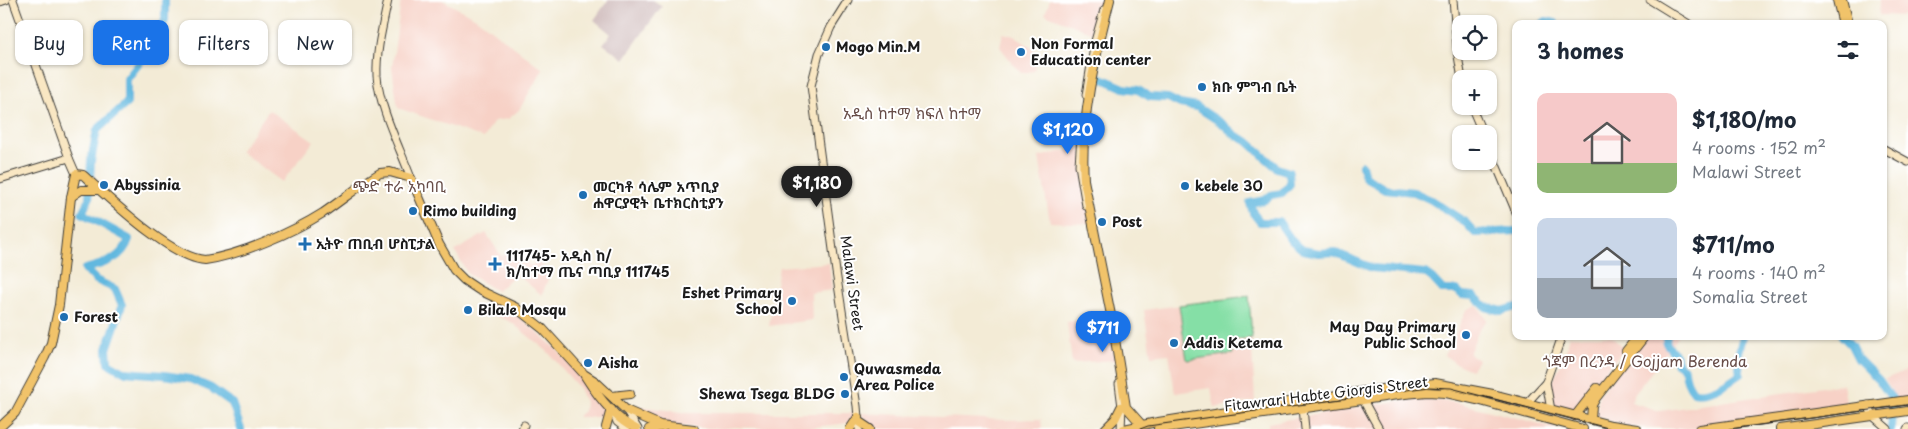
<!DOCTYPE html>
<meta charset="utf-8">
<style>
body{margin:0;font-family:"Playpen Sans","Noto Sans Ethiopic",sans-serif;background:#f6f6f7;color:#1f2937;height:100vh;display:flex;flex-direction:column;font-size:19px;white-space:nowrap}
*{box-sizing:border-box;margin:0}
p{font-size:16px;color:#747a83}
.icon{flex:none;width:28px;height:28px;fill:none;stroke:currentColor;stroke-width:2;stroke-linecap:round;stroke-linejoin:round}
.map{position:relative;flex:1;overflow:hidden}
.drawer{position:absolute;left:1512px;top:20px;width:375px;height:320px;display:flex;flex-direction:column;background:#fff;border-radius:10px;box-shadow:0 1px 4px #0004}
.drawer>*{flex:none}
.banner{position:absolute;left:15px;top:20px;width:475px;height:45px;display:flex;gap:10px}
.fabs{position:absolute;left:1452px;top:15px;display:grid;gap:10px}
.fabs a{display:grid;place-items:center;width:45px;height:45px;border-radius:10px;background:#fff;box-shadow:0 1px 4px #0004;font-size:25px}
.price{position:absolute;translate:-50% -42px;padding:0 11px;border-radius:18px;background:#1a73e8;color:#fff;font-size:16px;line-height:32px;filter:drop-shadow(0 1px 2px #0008)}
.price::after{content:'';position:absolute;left:50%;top:30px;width:15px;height:11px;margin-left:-8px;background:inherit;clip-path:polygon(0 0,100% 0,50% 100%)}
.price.on{background:#222;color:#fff}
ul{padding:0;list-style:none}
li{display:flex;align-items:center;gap:15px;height:125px;padding:0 25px}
li span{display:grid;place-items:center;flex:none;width:140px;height:100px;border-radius:10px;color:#555}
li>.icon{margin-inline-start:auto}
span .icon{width:60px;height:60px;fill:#fffc;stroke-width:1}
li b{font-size:21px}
h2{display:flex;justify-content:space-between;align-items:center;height:60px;padding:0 25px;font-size:21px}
.tag{padding:0 18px;border-radius:10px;background:#fff;box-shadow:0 1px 4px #0004;font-size:18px;line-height:45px}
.tag.on{background:#1a73e8;color:#fff}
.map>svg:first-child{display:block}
.built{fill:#f7d1c6}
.industrial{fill:#d2bfbf}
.green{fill:#85dfa6;stroke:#507e61}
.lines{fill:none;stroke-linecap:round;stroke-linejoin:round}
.river{stroke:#62b8df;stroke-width:8}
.secondary-casing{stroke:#3c3b38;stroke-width:9}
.primary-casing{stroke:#3c3b38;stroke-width:10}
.secondary{stroke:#f9e7c3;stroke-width:7}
.primary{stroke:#f1c36a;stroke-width:8}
.tram{stroke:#1c1c1c;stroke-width:1}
.poi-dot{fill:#1f6fb2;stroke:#fff;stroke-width:2}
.labels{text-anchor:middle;stroke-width:4;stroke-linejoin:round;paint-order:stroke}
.poi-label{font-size:14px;font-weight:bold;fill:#1c1c1c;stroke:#fff;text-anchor:start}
.street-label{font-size:14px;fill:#1c1c1c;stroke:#fff}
.neighbourhood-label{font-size:15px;fill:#674d48;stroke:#fff}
</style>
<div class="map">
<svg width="1908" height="429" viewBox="0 0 1908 429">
<rect width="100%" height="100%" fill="#fff"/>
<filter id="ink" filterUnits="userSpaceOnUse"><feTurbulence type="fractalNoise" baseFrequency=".02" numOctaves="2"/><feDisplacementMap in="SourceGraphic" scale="10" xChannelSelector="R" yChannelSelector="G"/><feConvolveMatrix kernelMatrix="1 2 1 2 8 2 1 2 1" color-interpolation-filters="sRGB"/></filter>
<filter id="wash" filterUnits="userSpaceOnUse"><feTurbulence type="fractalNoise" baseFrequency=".0096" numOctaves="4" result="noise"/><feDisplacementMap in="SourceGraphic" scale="20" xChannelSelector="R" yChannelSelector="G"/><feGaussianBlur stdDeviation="1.12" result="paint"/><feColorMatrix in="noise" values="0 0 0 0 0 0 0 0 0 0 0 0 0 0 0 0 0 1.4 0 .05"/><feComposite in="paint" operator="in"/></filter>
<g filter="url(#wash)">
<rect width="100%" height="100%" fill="#f3ebd6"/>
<g class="built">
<polygon points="401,0 442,0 476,18 543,69 519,110 508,119 494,121 484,138 398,108 392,68"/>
<polygon points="1050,0 1102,0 1093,33 1045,14"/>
<polygon points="1880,0 1908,0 1908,16 1879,15"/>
<polygon points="1003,33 1014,36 1028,45 1037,53 1034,71 1021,73 1014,65 1000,47"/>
<polygon points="269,110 314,141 282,182 240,151"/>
<polygon points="1081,147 1092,224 1050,222 1039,157"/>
<polygon points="486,233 501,256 519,252 530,266 540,261 548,279 542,295 516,274 497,291 468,274 455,251"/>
<polygon points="829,263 832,290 811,293 812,320 769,326 779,267"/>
<polygon points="1249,296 1255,401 1214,408 1211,388 1175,393 1169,354 1151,356 1144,310"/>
<polygon points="488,301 517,315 553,346 597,390 606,411 602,417 577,417 584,411 585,402 579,388 547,351 511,322 485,311"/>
<polygon points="1477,305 1487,320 1479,329 1469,354 1478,360 1471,370 1455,363 1444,355 1452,342 1466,310"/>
<polygon points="1108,316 1116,360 1072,363 1067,322"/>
<polygon points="1570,336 1611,336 1624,349 1595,383 1576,414 1542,406 1565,354"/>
<polygon points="1645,336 1679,336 1635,393 1631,402 1660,411 1843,384 1847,407 1705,428 1685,429 1631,427 1620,425 1597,416 1599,395"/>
<polygon points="1908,370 1908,400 1898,401 1885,379"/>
<polygon points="1418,398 1459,403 1559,429 1268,429 1268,423 1352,408"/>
<polygon points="625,404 687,413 859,413 1005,420 1041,419 1042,429 880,429 872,426 859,413 848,423 798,429 734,427 722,429 664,425"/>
</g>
<polygon class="industrial" points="608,0 653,0 662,6 624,59 603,44 611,34 594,20"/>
<polygon class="green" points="1249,296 1252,338 1231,340 1233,354 1187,360 1179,305"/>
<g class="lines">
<g class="river">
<path d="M 165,0 L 165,20 L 150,49 L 127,79 L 127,103 L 97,130 L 91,161 L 89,199 L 82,213 L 129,239 C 123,259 104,264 85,269 L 96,280 L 115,289 L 122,305 L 107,349 L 108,363 L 124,372 L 164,375 L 190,379 L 211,388 L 232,403 L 241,429"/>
<polyline points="1542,24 1546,21 1555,23"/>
<polyline points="1099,77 1124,88 1138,90 1150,97 1168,98 1180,104 1197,107 1223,124 1235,135 1247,141 1277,168 1289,172 1290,184 1282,193 1271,195 1265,200 1250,203 1253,213 1260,222 1279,222 1292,241 1303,250 1319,253 1334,252 1372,268 1425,273 1432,278 1443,290 1457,290 1462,295 1474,296 1486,307 1502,311 1516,307"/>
<polyline points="1362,165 1365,177 1385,189 1414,192 1431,200 1465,222 1475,233 1516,231"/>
<path d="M 1667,336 L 1666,343 L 1677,357 L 1676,363 L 1685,369 C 1685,379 1688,385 1694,392 C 1711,395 1727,383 1740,374 L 1738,356 L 1743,336"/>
<polyline points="1842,336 1851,345 1858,359 1879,380 1893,400 1891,429"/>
</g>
</g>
</g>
<g filter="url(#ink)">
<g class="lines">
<defs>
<g id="secondary">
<polyline points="13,0 69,158 76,174"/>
<path d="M 388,0 C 383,25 376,50 377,76 C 379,107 400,148 411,178"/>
<polyline points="848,0 831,27 819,54 811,86 836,272 857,406 859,429"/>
<polyline points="1453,0 1458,56 1462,79"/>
<polyline points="1650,0 1689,24"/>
<polyline points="0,2 6,0"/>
<polyline points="1086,95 1095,41 1104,10"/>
<polyline points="1471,106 1483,134"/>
<polyline points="1081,135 1079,165 1086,206"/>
<polyline points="1489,148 1516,212"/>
<polyline points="1884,149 1908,162"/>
<polyline points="0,179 69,158"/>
<polyline points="1546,382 1551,410"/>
<polyline points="1119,384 1122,407 1121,429"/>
<polyline points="1363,400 1379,429"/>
<polyline points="1527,403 1546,382 1562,336"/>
<polyline points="1868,405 1873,416 1888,429"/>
<polyline points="1303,408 1305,429"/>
<polyline points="626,410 638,429"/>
<polyline points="613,411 617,422 626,429"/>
<polyline points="522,429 524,425"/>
<polyline points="1907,429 1908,428"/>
</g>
<g id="primary">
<path d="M 1110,0 C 1095,58 1080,120 1084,180 L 1111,315 L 1126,407 L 1142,425"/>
<polyline points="1837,0 1843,24"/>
<polyline points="1842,0 1848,24"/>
<polyline points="71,197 81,190 101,190"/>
<polyline points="1626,351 1638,336"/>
<path d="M 585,376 C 597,395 616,420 636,429"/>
<polyline points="612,396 630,394"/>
<polyline points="1575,416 1597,388"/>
<polyline points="1591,420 1592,405 1596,398 1645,336"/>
<polyline points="858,421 870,429"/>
<path d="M 0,427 L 15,413 L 45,357 L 51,343 L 59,305 L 71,197 L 76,174 L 83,175 C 110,199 171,258 205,260 C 241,255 293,232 323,213 C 342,200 360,185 380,173 L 390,172 L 411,178 L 439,244 L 454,270 L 464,280 L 479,290 L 515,307 L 543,329 L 584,374 L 595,381 L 626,410 L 660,425 L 694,429"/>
<polyline points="606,427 611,409"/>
<polyline points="649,429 663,427"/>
<polyline points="850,429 858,417"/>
<polyline points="1105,429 1115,419 1121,407"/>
<polyline points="1124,429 1152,423 1234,410 1365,391 1435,383 1493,394 1611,425 1637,429"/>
<polyline points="1158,429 1405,394 1427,392 1446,393 1477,400 1583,429"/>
<polyline points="1700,429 1908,400"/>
<polyline points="1780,429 1908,411"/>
</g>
</defs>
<use href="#secondary" class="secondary-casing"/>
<use href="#primary" class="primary-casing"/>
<use href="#secondary" class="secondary"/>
<use href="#primary" class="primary"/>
<g class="tram">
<polyline points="1140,429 1148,426 1428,387 1451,388 1474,394 1612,429"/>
<polyline points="1729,429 1908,405"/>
</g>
</g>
</g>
<g class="poi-dot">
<circle cx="826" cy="47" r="5"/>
<circle cx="1021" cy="52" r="5"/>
<circle cx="1202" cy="87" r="5"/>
<circle cx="104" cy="185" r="5"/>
<circle cx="1185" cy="186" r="5"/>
<circle cx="583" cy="195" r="5"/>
<circle cx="413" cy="211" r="5"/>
<circle cx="1102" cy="222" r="5"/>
<path d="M302.5 236.5h5v5h5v5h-5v5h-5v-5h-5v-5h5z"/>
<path d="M492.5 256.5h5v5h5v5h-5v5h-5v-5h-5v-5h5z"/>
<circle cx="792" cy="301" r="5"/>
<circle cx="468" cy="310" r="5"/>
<circle cx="64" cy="317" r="5"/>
<circle cx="1466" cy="335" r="5"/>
<circle cx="1174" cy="343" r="5"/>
<circle cx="588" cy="363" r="5"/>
<circle cx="844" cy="377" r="5"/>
<circle cx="845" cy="394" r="5"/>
</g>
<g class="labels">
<g class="poi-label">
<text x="1031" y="49">Non Formal<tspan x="1031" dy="16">Education center</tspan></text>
<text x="836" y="52">Mogo Min.M</text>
<text x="1212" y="92">ክቡ ምግብ ቤት</text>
<text x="114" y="190">Abyssinia</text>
<text x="1195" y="191">kebele 30</text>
<text x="593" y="192">መርካቶ ሳሌም አጥቢያ<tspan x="593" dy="16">ሐዋርያዊት ቤተክርስቲያን</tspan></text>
<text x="423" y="216">Rimo building</text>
<text x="1112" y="227">Post</text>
<text x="316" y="249">ኢትዮ ጠቢብ ሆስፒታል</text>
<text x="506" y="261">111745- አዲስ ከ/<tspan x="506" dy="16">ክ/ከተማ ጤና ጣቢያ 111745</tspan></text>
<text x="782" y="298" text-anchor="end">Eshet Primary<tspan x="782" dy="16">School</tspan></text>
<text x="478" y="315">Bilale Mosqu</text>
<text x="74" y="322">Forest</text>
<text x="1456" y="332" text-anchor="end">May Day Primary<tspan x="1456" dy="16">Public School</tspan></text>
<text x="1184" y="348">Addis Ketema</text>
<text x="598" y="368">Aisha</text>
<text x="854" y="374">Quwasmeda<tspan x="854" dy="16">Area Police</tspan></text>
<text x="835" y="399" text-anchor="end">Shewa Tsega BLDG</text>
</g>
<g class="street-label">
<text transform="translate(852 283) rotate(82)" y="5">Malawi Street</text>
<text transform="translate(1326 394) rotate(-7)" y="5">Fitawrari Habte Giorgis Street</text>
</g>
<g class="neighbourhood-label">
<text x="912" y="119">አዲስ ከተማ ክፍለ ከተማ</text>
<text x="399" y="192">ጭድ ተራ አካባቢ</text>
<text x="1645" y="367">ጎጃም በረንዳ / Gojjam Berenda</text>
</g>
</g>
</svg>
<div class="fabs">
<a><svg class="icon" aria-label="locate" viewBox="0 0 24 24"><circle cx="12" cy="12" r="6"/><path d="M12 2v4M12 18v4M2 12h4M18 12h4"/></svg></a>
<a>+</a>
<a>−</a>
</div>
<b class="price" style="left:1068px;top:155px">$1,120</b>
<b class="price on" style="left:817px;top:208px">$1,180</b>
<b class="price" style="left:1103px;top:353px">$711</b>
<div class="banner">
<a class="tag">Buy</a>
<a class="tag on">Rent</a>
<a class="tag">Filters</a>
<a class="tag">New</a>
</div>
<section class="drawer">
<h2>3 homes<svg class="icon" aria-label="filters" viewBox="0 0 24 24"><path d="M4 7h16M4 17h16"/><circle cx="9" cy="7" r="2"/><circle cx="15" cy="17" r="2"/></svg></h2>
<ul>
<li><span style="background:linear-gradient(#f6c9c9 70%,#8fb573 0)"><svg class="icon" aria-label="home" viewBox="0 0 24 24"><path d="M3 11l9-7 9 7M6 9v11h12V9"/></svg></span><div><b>$1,180/mo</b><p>4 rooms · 152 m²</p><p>Malawi Street</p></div></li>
<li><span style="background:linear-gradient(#c9d6e8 60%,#9aa5b1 0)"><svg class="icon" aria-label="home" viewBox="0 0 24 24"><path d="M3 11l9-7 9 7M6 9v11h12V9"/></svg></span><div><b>$711/mo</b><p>4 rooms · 140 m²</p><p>Somalia Street</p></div></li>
</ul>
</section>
</div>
